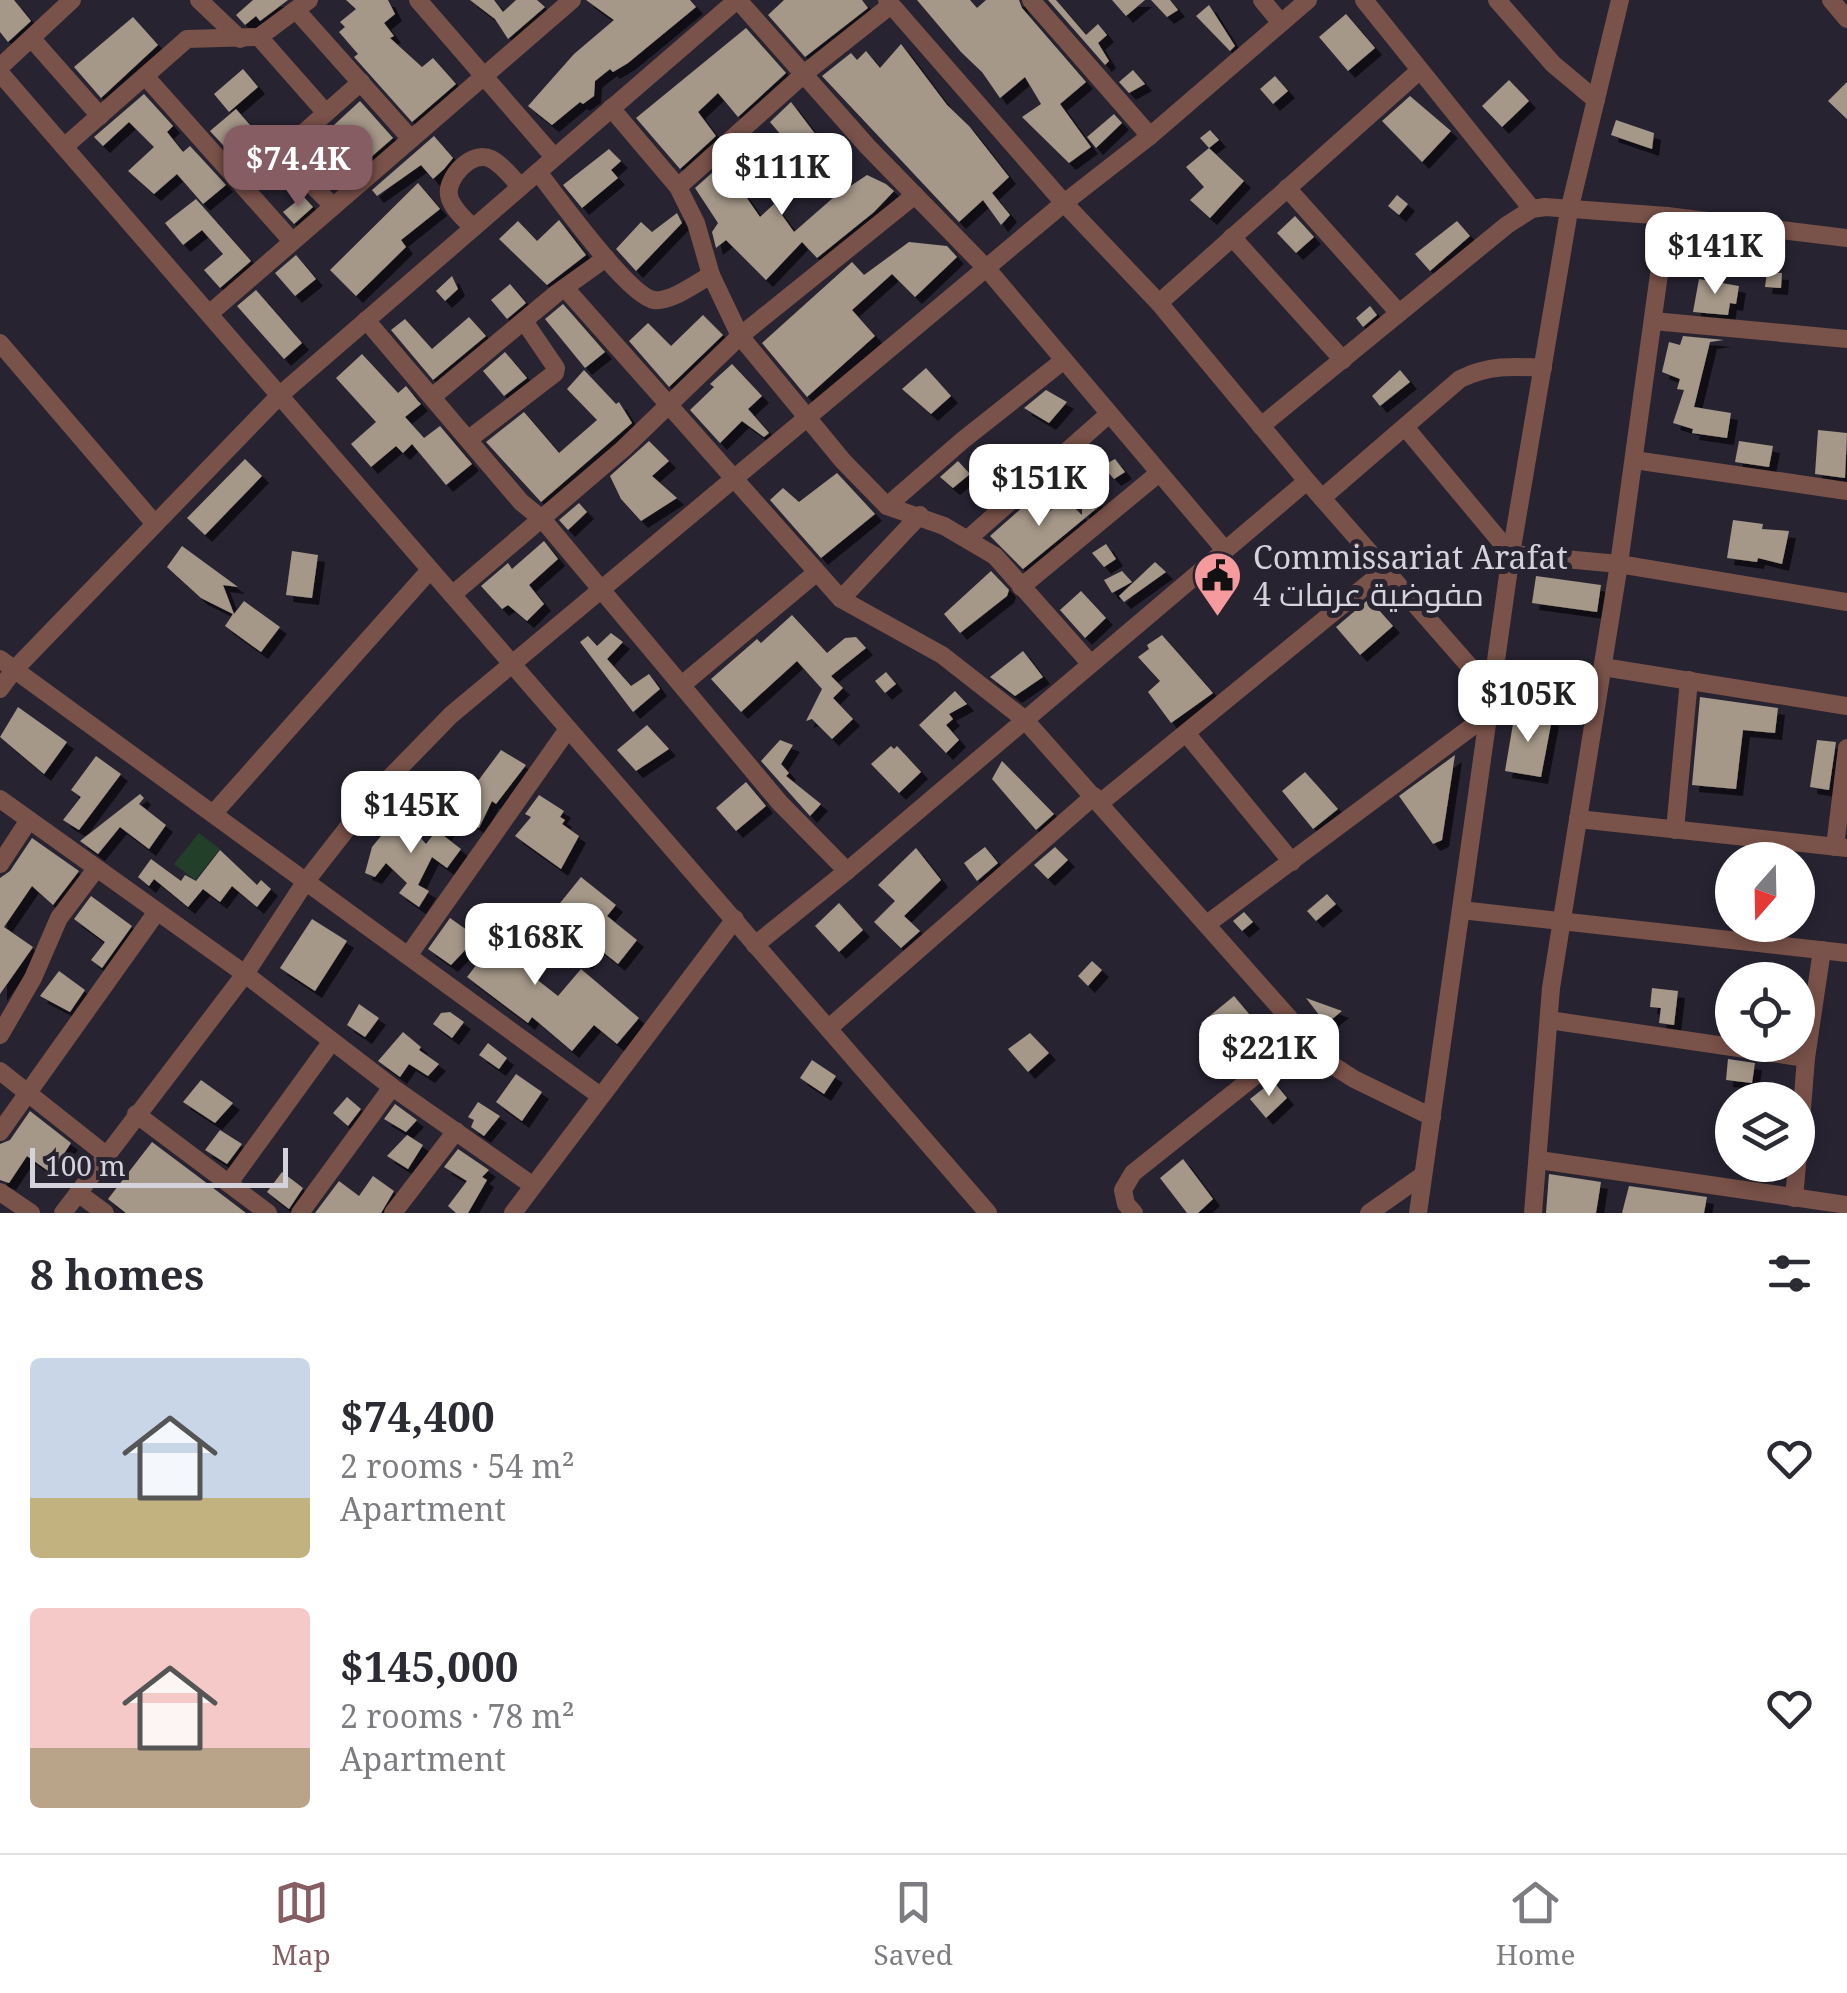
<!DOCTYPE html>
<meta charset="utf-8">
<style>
body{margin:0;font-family:"Noto Serif",Cairo,serif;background:#f7f7f7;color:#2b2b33;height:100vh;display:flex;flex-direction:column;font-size:38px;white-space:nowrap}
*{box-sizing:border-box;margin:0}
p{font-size:32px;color:#7c7c81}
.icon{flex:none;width:55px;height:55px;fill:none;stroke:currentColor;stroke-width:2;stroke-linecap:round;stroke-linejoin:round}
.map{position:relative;height:1213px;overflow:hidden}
.panel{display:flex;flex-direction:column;background:#fff;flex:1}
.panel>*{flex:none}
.needle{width:65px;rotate:200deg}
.fabs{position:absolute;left:1715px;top:842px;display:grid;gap:20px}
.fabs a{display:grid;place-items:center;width:100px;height:100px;border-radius:50%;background:#fff;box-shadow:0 5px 15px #0003;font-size:50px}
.scale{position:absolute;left:30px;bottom:25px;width:258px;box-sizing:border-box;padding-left:10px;border:5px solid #d4d2db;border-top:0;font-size:28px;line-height:35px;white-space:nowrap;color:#d4d2db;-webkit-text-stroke:8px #272331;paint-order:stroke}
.price{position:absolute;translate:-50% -85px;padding:0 22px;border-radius:20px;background:#fff;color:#222;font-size:32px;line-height:65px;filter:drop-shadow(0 2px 5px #0008)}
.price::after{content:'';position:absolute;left:50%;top:60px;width:30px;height:22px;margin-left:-15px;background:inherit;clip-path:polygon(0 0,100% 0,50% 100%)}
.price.current{background:#865d63;color:#fff}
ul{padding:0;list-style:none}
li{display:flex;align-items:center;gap:30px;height:250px;padding:0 30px}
li span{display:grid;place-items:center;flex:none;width:280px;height:200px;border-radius:10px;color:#555}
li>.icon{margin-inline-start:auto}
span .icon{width:120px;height:120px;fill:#fffc;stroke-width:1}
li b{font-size:42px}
h2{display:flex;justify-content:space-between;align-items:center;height:120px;padding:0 30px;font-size:42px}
.tabs{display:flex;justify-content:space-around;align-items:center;height:140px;border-top:2px solid #e1e1e2;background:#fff;font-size:28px;color:#7c7c81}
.tabs a{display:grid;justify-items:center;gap:5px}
.tabs .current{color:#865d63}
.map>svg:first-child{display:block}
.green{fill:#223f2a}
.building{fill:#a59889;filter:url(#shadow)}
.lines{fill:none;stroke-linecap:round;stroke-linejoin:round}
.minor{stroke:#795249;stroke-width:18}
.labels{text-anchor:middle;stroke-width:10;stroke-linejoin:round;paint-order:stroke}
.poi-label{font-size:32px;fill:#d4d2db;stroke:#272331;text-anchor:start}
</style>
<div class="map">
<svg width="1847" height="1213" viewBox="0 0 1847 1213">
<defs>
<filter id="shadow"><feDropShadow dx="7" dy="7" stdDeviation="0" flood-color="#0009"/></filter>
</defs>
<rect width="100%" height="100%" fill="#272331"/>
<polygon class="green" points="199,833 220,849 195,880 174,864"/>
<g class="building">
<polygon points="0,0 14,0 31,21 8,42 0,32"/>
<polygon points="253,0 288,0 260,21 256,16 245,25 236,15"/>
<polygon points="346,0 388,0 395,14 384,23 394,36 390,38 422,67 433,58 456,84 412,122 354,57 358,54 339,32 345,27 340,22 356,9"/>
<polygon points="470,0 494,0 503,12 516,0 537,0 545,7 508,39 495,19"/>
<polygon points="586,0 690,0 696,7 628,63 613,72 610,69 595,81 594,96 583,104 580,102 552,125 528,106 574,54 614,20"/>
<polygon points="784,0 862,0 868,8 805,57 768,15"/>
<polygon points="917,0 970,0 977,8 986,0 1019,0 1022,8 1086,82 1060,104 1091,147 1069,163 1022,117 1041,104 1025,77 1000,98 982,72 961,52"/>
<polygon points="1048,0 1056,0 1086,35 1098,24 1107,35 1098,43 1109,61 1105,65"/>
<polygon points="1112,0 1145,0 1126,16"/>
<polygon points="1151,0 1170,0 1178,10 1167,17"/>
<polygon points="1209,5 1235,46 1230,51 1196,16"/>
<polygon points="1346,14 1375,48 1348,71 1319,37"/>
<polygon points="133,17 158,45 101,98 74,67"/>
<polygon points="746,28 786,73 738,117 718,93 698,112 716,136 680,169 636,118"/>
<polygon points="901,44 947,105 969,126 1009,177 992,193 1010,215 1001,225 983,200 959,222 822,76 851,53 857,60 866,51 880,68"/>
<polygon points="243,69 258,87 229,112 214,94"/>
<polygon points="1133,70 1145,84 1129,93 1119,82"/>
<polygon points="1275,76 1288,91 1273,104 1260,89"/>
<polygon points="1509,80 1529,101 1502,127 1482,106"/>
<polygon points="1847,82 1847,119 1828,101"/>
<polygon points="144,94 173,126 167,132 183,152 190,146 226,185 203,204 177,174 154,194 128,171 154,147 129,122 103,146 94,137"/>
<polygon points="1410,96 1451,131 1422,162 1382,121"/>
<polygon points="360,101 393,138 354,172 321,137"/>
<polygon points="791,102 825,147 804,162 770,122"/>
<polygon points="236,109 275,154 259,169 253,162 245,169 210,131"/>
<polygon points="1114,114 1122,123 1096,148 1087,137"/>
<polygon points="1616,120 1654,133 1652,149 1611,135"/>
<polygon points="1210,130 1219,140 1209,148 1244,181 1210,218 1190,200 1204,187 1186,167 1209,148 1200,138"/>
<polygon points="434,136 453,158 444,169 433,179 421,165 377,196 372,190"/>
<polygon points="740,148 743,151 737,160 746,172 735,181 760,217 774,204 794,232 834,197 867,175 886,184 894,191 874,212 817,258 802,242 766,280 726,240 716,248 712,232 718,223 695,188"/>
<polygon points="609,149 621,161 611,170 618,178 582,208 563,185"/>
<polygon points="418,183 440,209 401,240 406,247 356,296 330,270"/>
<polygon points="1397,195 1408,204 1399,215 1388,206"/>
<polygon points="303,196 313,207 294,224 283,212"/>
<polygon points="196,199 251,261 220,288 204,270 223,254 202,230 183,245 165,223"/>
<polygon points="677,213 682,223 636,271 616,249 641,222 652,232"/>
<polygon points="1295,216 1314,237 1296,253 1277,233"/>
<polygon points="559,220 586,255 547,285 499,239 518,221 537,241"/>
<polygon points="1457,221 1470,236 1430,271 1415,254"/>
<polygon points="909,242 947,246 957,257 915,297 892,274 852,310 875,336 807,397 762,343 852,262 864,275"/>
<polygon points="296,255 316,279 295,296 275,273"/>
<polygon points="1767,272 1782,273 1781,288 1765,287"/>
<polygon points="452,276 458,289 445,301 436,291"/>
<polygon points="1699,279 1739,286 1736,304 1730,303 1728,315 1693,312"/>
<polygon points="510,284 526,303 507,319 491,300"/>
<polygon points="256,290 302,343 284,359 237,306"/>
<polygon points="563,304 605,352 585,368 545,319"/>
<polygon points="1370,306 1377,315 1363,327 1356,318"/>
<polygon points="703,315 723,335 669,387 629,341 648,323 671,346"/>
<polygon points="469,317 486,336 433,380 391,330 405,319 432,349"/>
<polygon points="1683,336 1724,340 1710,342 1694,407 1731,413 1727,438 1692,433 1693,429 1673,423 1684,390 1677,389 1680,379 1662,372 1669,342 1680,345"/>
<polygon points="505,352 527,378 504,396 483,371"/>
<polygon points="362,354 398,393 406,386 418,401 421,404 405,417 424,438 440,426 472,464 446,485 412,444 403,453 396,446 371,467 351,444 376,422 336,378"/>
<polygon points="732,364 762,396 748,409 769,433 764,437 742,421 720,443 690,410 714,387 710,384"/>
<polygon points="926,368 951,396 931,414 902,389"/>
<polygon points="584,370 616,404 619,402 632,423 541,502 486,442 524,412 559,453 597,420 567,389"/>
<polygon points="1400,370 1410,382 1380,406 1372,396"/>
<polygon points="1046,390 1067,402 1049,423 1024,408"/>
<polygon points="1818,430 1847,433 1845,478 1815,474"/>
<polygon points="649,441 669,461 652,476 677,498 641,521 621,499 610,476"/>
<polygon points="1739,441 1773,446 1769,467 1735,462"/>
<polygon points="245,459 262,476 205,535 187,518"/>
<polygon points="1115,459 1125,472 1114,479 1102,466"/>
<polygon points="958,461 970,474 953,488 940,477"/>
<polygon points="837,473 875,514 821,558 770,500 783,488 799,502"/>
<polygon points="1082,497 1103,501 1102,504 1023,569 990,536 1032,499 1048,513 1064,498 1082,515"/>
<polygon points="579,503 587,512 568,530 559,520"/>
<polygon points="1733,520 1763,524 1762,529 1789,531 1782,564 1758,558 1757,562 1727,558"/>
<polygon points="544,541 558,559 529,585 544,604 527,621 508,605 502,609 481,586 508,563 512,569"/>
<polygon points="1106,544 1116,559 1104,567 1092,553"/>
<polygon points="182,546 238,587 223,585 234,614 244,601 280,627 261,652 225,626 233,614 201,598 167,567"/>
<polygon points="292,551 318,555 312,598 286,595"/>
<polygon points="1155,562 1166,572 1124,602 1119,596"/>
<polygon points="991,571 1009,590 1007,596 960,633 944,614"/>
<polygon points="1122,571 1132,582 1112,593 1104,580"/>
<polygon points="1536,576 1601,585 1597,612 1532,603"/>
<polygon points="1081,591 1106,618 1085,638 1060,610"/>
<polygon points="1369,599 1393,626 1360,655 1336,627"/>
<polygon points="792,615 827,653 845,638 856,637 866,648 831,676 843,688 833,698 853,719 832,739 812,719 806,721 822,689 797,661 741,712 711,679 757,639 761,643"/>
<polygon points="611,633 623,642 607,659 631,686 649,674 660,689 633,712 580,642 588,636 597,646"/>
<polygon points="1162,635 1213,693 1171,723 1148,692 1160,681 1138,657 1149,649 1147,645"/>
<polygon points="1023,651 1043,677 1015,696 990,677"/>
<polygon points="886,672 896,684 885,693 875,681"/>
<polygon points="955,691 967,704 949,714 953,719 946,725 959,740 946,753 919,725"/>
<polygon points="1700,697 1778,708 1775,733 1743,730 1736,789 1692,785"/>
<polygon points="18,707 67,742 44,774 0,737"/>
<polygon points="1515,712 1552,719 1541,777 1505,771"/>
<polygon points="647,725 669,749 636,771 617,750"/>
<polygon points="780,740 793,745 781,764 789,773 786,776 821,804 810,816 761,761"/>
<polygon points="1817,740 1836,742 1829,790 1810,787"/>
<polygon points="891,746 894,749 897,746 921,772 899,793 871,764"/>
<polygon points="501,750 526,765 496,804 492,801 479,828 455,809 466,790 469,793"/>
<polygon points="1455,755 1442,840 1433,844 1399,796"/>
<polygon points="96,756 121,774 79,830 63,820 81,797 71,790"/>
<polygon points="1002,761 1054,814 1036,830 992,779"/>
<polygon points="1305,772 1338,809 1313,829 1282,791"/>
<polygon points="746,782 766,806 736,831 716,808"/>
<polygon points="140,794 144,798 139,804 166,825 149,849 120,827 98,854 80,841"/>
<polygon points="539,795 564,811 560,817 565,820 562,824 579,836 561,869 515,836 531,817 525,814"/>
<polygon points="404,820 426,844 443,822 449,826 444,836 461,849 447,868 432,857 418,885 429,891 419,907 399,893 407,883 386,863 375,877 365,873 372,847 390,825"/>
<polygon points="32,838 79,871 53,905 32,886 4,927 33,947 0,994 0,878 10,871"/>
<polygon points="985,847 998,863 977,881 964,863"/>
<polygon points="1055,847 1068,860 1048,879 1034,865"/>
<polygon points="916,848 941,880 904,916 920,931 901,948 874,922 895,901 878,885"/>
<polygon points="220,850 257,885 261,880 271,889 257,907 232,886 220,902 203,889 188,907 154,879 149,886 138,877 151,859 181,881 185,875 196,881"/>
<polygon points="581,877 616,905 607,916 637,940 618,964 598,948 585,963 540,928 543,924 530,916 540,904 552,913"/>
<polygon points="1327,894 1336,904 1316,921 1307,911"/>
<polygon points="91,896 132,926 102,968 91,960 105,942 74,919"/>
<polygon points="839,903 863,930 839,952 815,926"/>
<polygon points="1244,912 1253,922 1242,931 1233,921"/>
<polygon points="450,918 474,935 483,923 533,963 526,971 558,996 581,969 639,1018 617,1044 594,1025 572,1051 532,1017 528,1023 467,977 481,959 467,948 451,965 428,949"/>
<polygon points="312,919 347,941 315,991 280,968"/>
<polygon points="1092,961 1102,970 1088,986 1078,976"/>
<polygon points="59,971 85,990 70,1012 40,996"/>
<polygon points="1652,988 1678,991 1674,1025 1659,1023 1661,1008 1650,1007"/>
<polygon points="1234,996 1255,1021 1225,1048 1201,1023"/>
<polygon points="1306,998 1342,1011 1326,1024"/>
<polygon points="359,1004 379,1018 365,1037 347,1025"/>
<polygon points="450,1012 464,1022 452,1038 433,1024 441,1013"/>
<polygon points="403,1032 421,1047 419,1050 439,1064 428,1076 409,1064 400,1077 378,1061"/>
<polygon points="1030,1033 1049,1053 1028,1072 1008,1049"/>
<polygon points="488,1043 507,1058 499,1069 479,1055"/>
<polygon points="1728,1059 1755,1063 1752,1083 1726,1080"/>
<polygon points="812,1060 836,1076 824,1094 800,1078"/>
<polygon points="516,1074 542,1092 522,1121 496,1102"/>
<polygon points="201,1080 233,1103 215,1123 183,1102"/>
<polygon points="1273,1081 1287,1098 1266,1118 1250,1099"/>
<polygon points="347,1097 361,1109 348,1126 333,1113"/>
<polygon points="478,1102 500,1116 484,1136 471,1127 474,1120 468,1117"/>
<polygon points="395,1104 417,1120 406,1132 384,1119"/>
<polygon points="30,1111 71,1143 51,1173 27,1156 9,1183 0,1180 0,1144 10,1140"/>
<polygon points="220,1130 242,1144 227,1164 205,1150"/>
<polygon points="407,1135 423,1145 408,1169 387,1156"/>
<polygon points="152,1142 200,1178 246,1213 126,1213 108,1199"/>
<polygon points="458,1149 489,1170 482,1177 487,1180 468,1213 456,1213 448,1206 467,1181 444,1167"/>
<polygon points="1183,1159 1213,1199 1198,1213 1187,1213 1160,1178"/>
<polygon points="282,1172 303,1188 289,1209 267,1192"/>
<polygon points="1549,1174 1601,1182 1596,1213 1546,1213"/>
<polygon points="373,1176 394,1191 381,1213 315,1213 339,1181 359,1196"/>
<polygon points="1629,1186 1707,1197 1704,1213 1622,1213"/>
</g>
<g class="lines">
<g class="minor">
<polyline points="199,0 240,39"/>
<polyline points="418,0 554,157"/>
<polyline points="738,0 868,147 988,270 1225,550"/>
<polyline points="887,0 1064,203 1159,303 1307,481 1492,692"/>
<polyline points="1031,0 1150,136"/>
<polyline points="1262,0 1281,23"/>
<polyline points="1364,0 1532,209"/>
<polyline points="1497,0 1553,64 1596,100"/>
<polyline points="1831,0 1847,19"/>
<polyline points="296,10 411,139"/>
<polyline points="259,37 326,113"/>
<polyline points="32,39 100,116"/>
<polyline points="0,67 72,0"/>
<polyline points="0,73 988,1213"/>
<polyline points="145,76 291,240"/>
<polyline points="611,108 678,187 696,223 711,275 740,336 843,461 887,506 944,526 995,556 1090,663"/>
<polyline points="64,147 187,39 259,37 309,0"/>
<path d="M 538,172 C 557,196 628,296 654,300 C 672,302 696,283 711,275"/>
<polyline points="678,187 805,73 891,5"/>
<polyline points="1287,188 1399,313"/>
<polyline points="332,205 290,163 287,156 290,145 361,82"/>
<path d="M 473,228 C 465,219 451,208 449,195 C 446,178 472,149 491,159 C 502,164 512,178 520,186"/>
<polyline points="1232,237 1343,360"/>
<polyline points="565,288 841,599 942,655 1024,719 1329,1063 1354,1079 1432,1117"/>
<polyline points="1159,303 1419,71"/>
<polyline points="209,314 572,0"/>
<polyline points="366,320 521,502 543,520 780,803 847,871"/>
<polyline points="1653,321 1847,339"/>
<polyline points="0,343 155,524"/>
<polyline points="432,397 557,293 606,258"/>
<polyline points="1261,426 1507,225 1532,209 1545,207 1667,216 1847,238"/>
<polyline points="1405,427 1511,554 1619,564 1847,602"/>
<polyline points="469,439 555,373 556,368 524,321"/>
<polyline points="1634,460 1847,491"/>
<path d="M 1322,498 L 1460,379 C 1489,365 1511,366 1543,368"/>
<polyline points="887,506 963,440 1064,360"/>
<polyline points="969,538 1109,414"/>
<polyline points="1021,587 1159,473"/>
<polyline points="452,595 623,449 740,336 915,195"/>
<polyline points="841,599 920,515"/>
<polyline points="0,659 599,1095"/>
<polyline points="1603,667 1847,706"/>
<polyline points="683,684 817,572"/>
<polyline points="0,689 14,670 280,395 737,0"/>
<polyline points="1186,733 1292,862"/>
<polyline points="0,799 245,974 392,1087 532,1185"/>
<polyline points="1100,803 1385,570"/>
<polyline points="213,814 430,570"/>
<polyline points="1578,819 1847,848"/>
<polyline points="1675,830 1689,680"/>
<polyline points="1835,847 1847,748"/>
<polyline points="0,864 29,820"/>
<polyline points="1461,910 1847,953"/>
<polyline points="1207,924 1489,714"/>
<polyline points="755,945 847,871 1307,481"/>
<polyline points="408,956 568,729"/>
<polyline points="1549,1020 1806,1058"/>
<polyline points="830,1027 1094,796"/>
<polyline points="0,1035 33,978 59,918 96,869"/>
<polyline points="0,1071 106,1155"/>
<polyline points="136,1114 268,1213"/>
<polyline points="0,1132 156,913"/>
<polyline points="1798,1159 1806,1058 1822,950"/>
<polyline points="1539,1160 1847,1205"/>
<polyline points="229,1183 332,1041"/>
<polyline points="0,1192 31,1213"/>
<polyline points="78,1193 105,1213"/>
<polyline points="1794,1198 1797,1165"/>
<polyline points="63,1213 245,974 306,881 374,794 451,715 1064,203 1150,136 1308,0"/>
<polyline points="300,1213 392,1087"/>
<polyline points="393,1213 456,1131"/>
<polyline points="513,1213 735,919"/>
<polyline points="1134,1213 1126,1204 1123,1190 1133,1173 1305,1036"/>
<polyline points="1369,1213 1423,1175"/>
<polyline points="1418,1213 1511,554 1569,211 1620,0"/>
<polyline points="1533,1213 1551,988 1619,564 1667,216"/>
</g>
</g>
<defs>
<symbol id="civic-pin" viewBox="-11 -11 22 30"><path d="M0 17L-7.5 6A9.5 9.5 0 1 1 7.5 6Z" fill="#f59b9e" stroke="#272331"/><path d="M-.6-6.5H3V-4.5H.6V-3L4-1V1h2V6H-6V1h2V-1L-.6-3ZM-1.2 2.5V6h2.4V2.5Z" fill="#111"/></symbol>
</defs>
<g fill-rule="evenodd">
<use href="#civic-pin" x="1190" y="548" width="55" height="75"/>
</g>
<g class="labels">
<g class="poi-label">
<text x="1253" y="569">Commissariat Arafat<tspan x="1253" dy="37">4 مفوضية عرفات</tspan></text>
</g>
</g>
</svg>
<div class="fabs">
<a><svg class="needle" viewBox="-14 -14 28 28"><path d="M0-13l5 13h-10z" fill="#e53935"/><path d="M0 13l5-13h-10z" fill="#7c7c81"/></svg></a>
<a><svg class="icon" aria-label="locate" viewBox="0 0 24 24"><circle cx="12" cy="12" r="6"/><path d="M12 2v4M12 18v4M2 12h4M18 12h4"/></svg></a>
<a><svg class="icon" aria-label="layers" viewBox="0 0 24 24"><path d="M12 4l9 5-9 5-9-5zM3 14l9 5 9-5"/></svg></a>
</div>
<div class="scale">100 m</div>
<b class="price current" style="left:298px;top:210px">$74.4K</b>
<b class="price" style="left:782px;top:218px">$111K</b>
<b class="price" style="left:1715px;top:297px">$141K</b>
<b class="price" style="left:1039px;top:529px">$151K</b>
<b class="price" style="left:1528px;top:745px">$105K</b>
<b class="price" style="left:411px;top:856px">$145K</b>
<b class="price" style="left:535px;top:988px">$168K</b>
<b class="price" style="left:1269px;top:1099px">$221K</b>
</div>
<section class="panel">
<h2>8 homes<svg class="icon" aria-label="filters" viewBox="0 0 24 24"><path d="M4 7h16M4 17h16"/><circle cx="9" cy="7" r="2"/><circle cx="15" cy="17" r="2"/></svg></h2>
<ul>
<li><span style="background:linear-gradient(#c9d6e8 70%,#c2b280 0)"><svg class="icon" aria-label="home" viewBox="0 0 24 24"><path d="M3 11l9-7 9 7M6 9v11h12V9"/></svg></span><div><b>$74,400</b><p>2 rooms · 54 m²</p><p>Apartment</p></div><svg class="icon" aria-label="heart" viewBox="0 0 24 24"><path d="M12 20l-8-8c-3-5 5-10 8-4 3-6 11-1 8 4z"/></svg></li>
<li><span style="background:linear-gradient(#f6c9c9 70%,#b9a48a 0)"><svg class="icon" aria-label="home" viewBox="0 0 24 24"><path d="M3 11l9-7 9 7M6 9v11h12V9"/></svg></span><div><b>$145,000</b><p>2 rooms · 78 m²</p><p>Apartment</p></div><svg class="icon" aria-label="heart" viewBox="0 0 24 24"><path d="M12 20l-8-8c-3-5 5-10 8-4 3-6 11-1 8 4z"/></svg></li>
</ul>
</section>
<nav class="tabs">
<a class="current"><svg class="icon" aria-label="map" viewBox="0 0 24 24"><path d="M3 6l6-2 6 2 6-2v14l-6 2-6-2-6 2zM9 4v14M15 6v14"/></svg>Map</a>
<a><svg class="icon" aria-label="saved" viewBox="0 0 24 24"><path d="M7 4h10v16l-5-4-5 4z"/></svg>Saved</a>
<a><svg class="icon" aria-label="home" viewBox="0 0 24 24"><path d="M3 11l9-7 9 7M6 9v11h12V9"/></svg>Home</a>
</nav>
